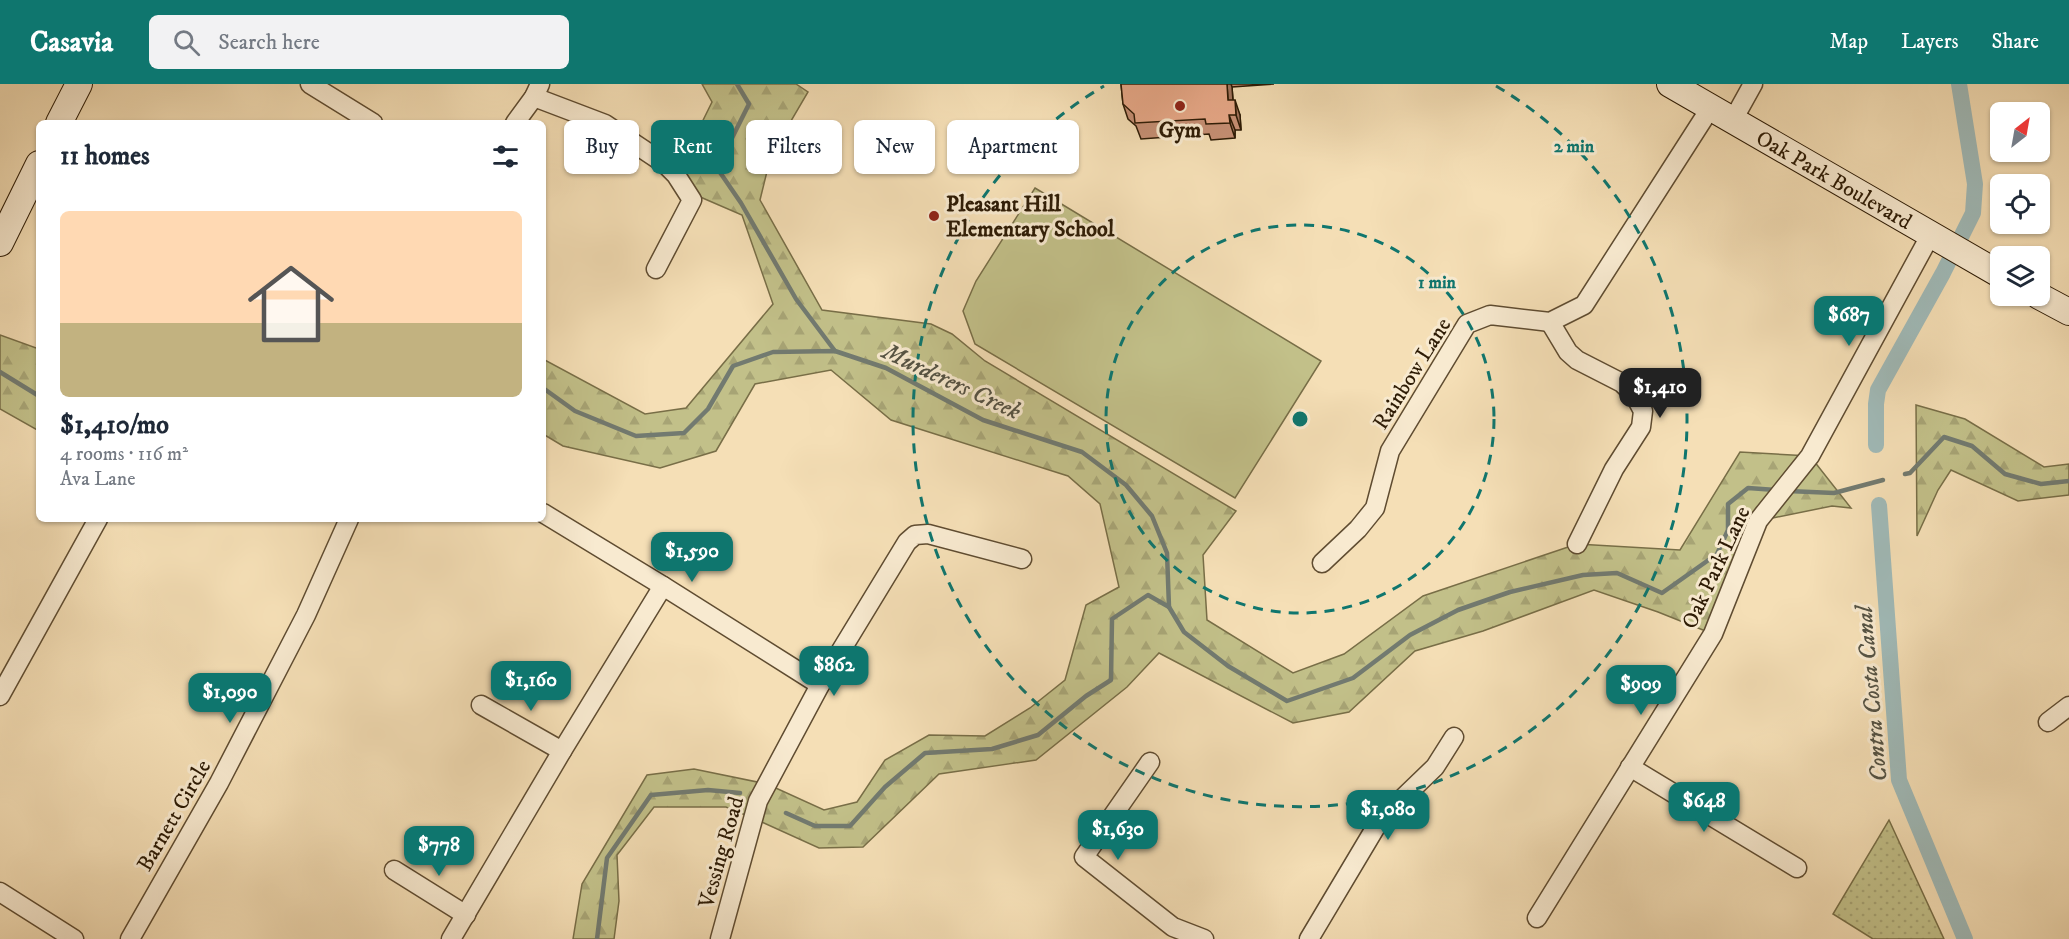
<!DOCTYPE html>
<meta charset="utf-8">
<style>
body{margin:0;font-family:"IM FELL DW Pica",serif;background:#f2f2f3;color:#1f2937;height:100vh;display:flex;flex-direction:column;font-size:22px;white-space:nowrap}
*{box-sizing:border-box;margin:0}
p{font-size:20px;color:#747a83}
.icon{flex:none;width:33px;height:33px;fill:none;stroke:currentColor;stroke-width:2;stroke-linecap:round;stroke-linejoin:round}
.map{position:relative;flex:1;overflow:hidden}
.drawer{position:absolute;left:36px;top:36px;width:510px;height:402px;display:flex;flex-direction:column;background:#fff;border-radius:9px;box-shadow:0 2px 4px #0004}
.drawer>*{flex:none}
.guide{position:absolute;left:564px;top:36px;width:570px;height:54px;display:flex;gap:12px}
.needle{width:39px;rotate:31deg}
.fabs{position:absolute;left:1990px;top:18px;display:grid;gap:12px}
.fabs a{display:grid;place-items:center;width:60px;height:60px;border-radius:9px;background:#fff;box-shadow:0 2px 4px #0004;font-size:30px}
.price{position:absolute;translate:-50% -51px;padding:0 14px;border-radius:12px;background:#0f766e;color:#fff;font-size:20px;line-height:39px;filter:drop-shadow(0 2px 3px #0008)}
.price::after{content:'';position:absolute;left:50%;top:36px;width:18px;height:14px;margin-left:-9px;background:inherit;clip-path:polygon(0 0,100% 0,50% 100%)}
.price.selected{background:#222;color:#fff}
ul{padding:0;list-style:none}
li{display:grid;align-content:center;gap:12px;height:318px;padding:0 24px}
li span{display:grid;place-items:center;height:186px;border-radius:9px;color:#555}
li>.icon{margin-inline-start:auto}
span .icon{width:108px;height:108px;fill:#fffc;stroke-width:1}
li b{font-size:26px}
h2{display:flex;justify-content:space-between;align-items:center;height:72px;padding:0 24px;font-size:26px}
.pill{padding:0 21px;border-radius:9px;background:#fff;box-shadow:0 2px 4px #0004;font-size:21px;line-height:54px}
.pill.selected{background:#0f766e;color:#fff}
header{display:flex;align-items:center;gap:36px;box-sizing:border-box;height:84px;padding:0 30px;background:#0f766e;color:#fff}
header strong{font-size:28px}
nav{display:flex;gap:33px;margin-inline-start:auto;font-size:21px}
.search{width:420px;height:54px;background:#f2f2f3;display:flex;align-items:center;gap:15px;box-sizing:border-box;padding:0 21px;border-radius:9px;color:#747a83;font-size:22px}
.map>svg:first-child{display:block}
.grass{fill:url(#grass-dots);stroke:#786e47;stroke-width:1.5}
.forest{fill:url(#forest-firs);stroke:#786e47;stroke-width:1.5}
.pitch{fill:#c2c089;stroke:#786e47;stroke-width:1.5}
.lines{fill:none;stroke-linecap:round;stroke-linejoin:round}
.stream{stroke:#727a70;stroke-width:4.5}
.canal{stroke:#a0bab8;stroke-width:16}
.street-casing{stroke:#5f4c31;stroke-width:21}
.secondary-casing{stroke:#2d1b05;stroke-width:28}
.street{stroke:#f8ead0;stroke-width:18}
.secondary{stroke:#f8ead0;stroke-width:26}
.wall{fill:#c79075;stroke:#2d1b05;stroke-width:1.5}
.shaded-wall{fill:#a2765f;stroke:#2d1b05;stroke-width:1.5}
.building{fill:#e7a888;stroke:#2d1b05;stroke-width:1.5}
.ring{fill:none;stroke:#0f766e;stroke-width:3;stroke-dasharray:10 8}
.poi-dot{fill:#8f2418;stroke:#f8ead0;stroke-width:2}
.labels{text-anchor:middle;stroke-width:6;stroke-linejoin:round;paint-order:stroke}
.poi-label{font-size:22px;font-weight:bold;fill:#2d1b05;stroke:#f8ead0}
.street-label{font-size:22px;fill:#2d1b05;stroke:#f8ead0}
.water-label{font-size:24px;font-style:italic;fill:#555344;stroke:#f8ead0}
.centre{fill:#0f766e;stroke:#f8ead0;stroke-width:3}
.ring-label{font-size:18px;text-anchor:middle;font-weight:bold;fill:#0f766e;stroke:#f8ead0;stroke-width:6;stroke-linejoin:round;paint-order:stroke}
</style>
<header>
<strong>Casavia</strong>
<div class="search"><svg class="icon" aria-label="search" viewBox="0 0 24 24"><circle cx="10" cy="10" r="6"/><path d="M15 15l6 6"/></svg>Search here</div>
<nav><a>Map</a><a>Layers</a><a>Share</a></nav>
</header>
<div class="map">
<svg width="2069" height="855" viewBox="0 0 2069 855">
<defs>
<pattern id="grass-dots" width="8" height="8" patternUnits="userSpaceOnUse" patternTransform="scale(1.5)"><rect width="8" height="8" fill="#c2c089"/><path d="M2 2h.1M6 6h.1" fill="none" stroke="#a7a475" stroke-width="1.8" stroke-linecap="round"/></pattern>
<pattern id="forest-firs" width="22" height="20" patternUnits="userSpaceOnUse" patternTransform="scale(1.5)"><rect width="22" height="20" fill="#c2c089"/><path d="M5 1l3.5 6h-7zM16 11l3.5 6h-7z" fill="#a7a475"/></pattern>
</defs>
<rect width="100%" height="100%" fill="#f5dfb6"/>
<filter id="stains"><feTurbulence type="fractalNoise" baseFrequency=".00333" numOctaves="4"/><feColorMatrix values="0 0 0 0 .2 0 0 0 0 .09 0 0 0 0 .02 0 0 0 .5 -.17"/></filter>
<radialGradient id="worn" r=".72"><stop offset=".6" stop-color="#630" stop-opacity="0"/><stop offset="1" stop-color="#630" stop-opacity=".3"/></radialGradient>
<polygon class="grass" points="1889,736 1944,855 1873,855 1833,830"/>
<g class="forest">
<polygon points="702,0 796,0 808,8 771,71 760,116 822,226 931,240 952,250 985,277 1236,427 1203,471 1207,536 1293,589 1344,570 1423,512 1577,460 1680,466 1740,368 1810,372 1851,424 1832,422 1758,437 1713,550 1658,528 1594,506 1483,547 1415,567 1349,628 1293,639 1159,569 1127,603 1036,676 939,690 863,763 819,764 753,734 726,723 654,723 617,771 619,817 614,855 573,855 582,800 647,691 694,685 767,700 824,726 857,718 885,676 929,651 985,652 1030,624 1065,596 1086,521 1119,503 1100,420 1068,392 891,336 831,286 755,300 716,367 660,384 563,362 543,350 543,275 645,330 686,324 773,220 742,131 698,112 676,91 712,18"/>
<polygon points="0,251 39,265 39,347 0,325"/>
<polygon points="1916,321 1965,335 2044,383 2069,380 2069,411 2018,417 1951,386 1938,406 1917,452"/>
</g>
<polygon class="pitch" points="1035,104 1321,277 1235,414 975,260 963,227 976,197"/>
<g class="lines">
<g class="stream">
<polyline points="737,0 749,20 717,84 741,119 796,215 835,267"/>
<polyline points="0,288 39,312"/>
<polyline points="543,304 575,327 636,352 684,349 708,325 733,282 773,268 835,267 886,284 983,336 1082,368 1126,401 1152,432 1167,469 1169,523 1184,548 1228,582 1287,617 1353,594 1410,551 1458,526 1510,508 1583,491 1617,489 1662,509 1717,470 1728,446 1728,420 1748,404 1776,406"/>
<polyline points="1905,390 1910,389 1944,353 1972,362 2005,390 2041,400 2069,397"/>
<polyline points="1788,407 1834,409 1883,396"/>
<polyline points="786,729 815,742 850,742 885,703 925,669 992,665 1038,651 1086,612 1111,596 1112,535 1148,511 1169,523"/>
<polyline points="597,855 607,774 651,711 708,706 740,709"/>
</g>
<g class="canal">
<polyline points="1876,361 1876,320 1878,306 1943,189 1973,129 1975,100 1959,0"/>
<polyline points="1879,421 1899,696 1965,855"/>
</g>
<defs>
<g id="street">
<polyline points="310,0 373,39"/>
<polyline points="534,13 605,40 665,80 676,91 692,116 656,185"/>
<polyline points="1733,36 1753,0"/>
<polyline points="515,39 534,13 540,0"/>
<polyline points="1550,238 1568,268 1577,276 1622,299 1635,312 1643,327 1641,343 1614,385 1577,460"/>
<polyline points="543,429 663,502 820,601"/>
<polyline points="1322,479 1358,445 1375,424 1390,367 1467,240 1490,231 1550,238 1584,221 1711,23"/>
<polyline points="0,612 98,435"/>
<polyline points="481,621 562,667"/>
<polyline points="2048,638 2069,622"/>
<polyline points="1150,678 1084,773 1173,843 1204,855"/>
<polyline points="1630,683 1797,784"/>
<polyline points="394,786 466,831"/>
<polyline points="0,808 74,855"/>
<polyline points="1537,834 1713,550 1758,437 1810,372 1931,150"/>
<polyline points="130,855 219,699 306,531 349,435"/>
<polyline points="451,855 562,667 663,502"/>
<polyline points="720,855 758,717 820,601 907,458 915,451 928,450 1022,475"/>
<polyline points="1309,855 1380,736 1435,683 1454,653"/>
</g>
<g id="secondary">
<path id="s1" d="M 1670,0 L 2001,191"/>
<polyline points="59,39 79,0"/>
<polyline points="0,159 39,80"/>
<polyline points="2039,212 2069,228"/>
</g>
</defs>
<use href="#street" class="street-casing"/>
<use href="#secondary" class="secondary-casing"/>
<use href="#street" class="street"/>
<use href="#secondary" class="secondary"/>
</g>
<polygon class="wall" points="1121,0 1274,0 1232,3 1233,16 1240,31 1241,46 1235,46 1235,54 1211,56 1209,50 1141,55 1136,42 1128,35 1123,20"/>
<g class="shaded-wall">
<polygon points="1227,0 1231,0 1232,3 1234,31 1228,16"/>
<polygon points="1235,16 1240,31 1241,46 1236,31"/>
<polygon points="1229,31 1235,46 1235,54 1230,39"/>
</g>
<polygon class="building" points="1121,0 1227,0 1228,16 1235,16 1236,31 1229,31 1230,39 1206,40 1205,35 1135,39 1134,30 1123,20"/>
<g class="ring">
<circle cx="1300" cy="335" r="194"/>
<path d="M1496 2A387 387 0 1 1 1104 2"/>
</g>
<g class="poi-dot">
<circle cx="1180" cy="22" r="6"/>
<circle cx="934" cy="132" r="6"/>
</g>
<g class="labels">
<g class="poi-label">
<text x="1180" y="53">Gym</text>
<text x="946" y="127" text-anchor="start">Pleasant Hill<tspan x="946" dy="25">Elementary School</tspan></text>
</g>
<g class="street-label">
<text dy="8" stroke="none"><textPath href="#s1" startOffset="190">Oak Park Boulevard</textPath></text>
<text transform="translate(1411 289) rotate(-58)" y="8">Rainbow Lane</text>
<text transform="translate(1715 483) rotate(-65)" y="8">Oak Park Lane</text>
<text transform="translate(173 731) rotate(-60)" y="8">Barnett Circle</text>
<text transform="translate(720 768) rotate(-74)" y="8">Vessing Road</text>
</g>
<g class="water-label">
<text transform="translate(952 297) rotate(25)" y="8">Murderers Creek</text>
<text transform="translate(1871 610) rotate(-95)" y="8">Contra Costa Canal</text>
</g>
</g>
<circle cx="1300" cy="335" r="9" class="centre"/>
<g class="ring-label">
<text x="1574" y="68">2 min</text>
<text x="1437" y="204">1 min</text>
</g>
<rect width="100%" height="100%" filter="url(#stains)"/>
<rect width="100%" height="100%" fill="url(#worn)"/>
</svg>
<div class="fabs">
<a><svg class="needle" viewBox="-14 -14 28 28"><path d="M0-13l5 13h-10z" fill="#e53935"/><path d="M0 13l5-13h-10z" fill="#747a83"/></svg></a>
<a><svg class="icon" aria-label="locate" viewBox="0 0 24 24"><circle cx="12" cy="12" r="6"/><path d="M12 2v4M12 18v4M2 12h4M18 12h4"/></svg></a>
<a><svg class="icon" aria-label="layers" viewBox="0 0 24 24"><path d="M12 4l9 5-9 5-9-5zM3 14l9 5 9-5"/></svg></a>
</div>
<b class="price" style="left:1849px;top:263px">$687</b>
<b class="price selected" style="left:1660px;top:335px">$1,410</b>
<b class="price" style="left:692px;top:499px">$1,590</b>
<b class="price" style="left:834px;top:613px">$862</b>
<b class="price" style="left:531px;top:628px">$1,160</b>
<b class="price" style="left:1641px;top:632px">$909</b>
<b class="price" style="left:230px;top:640px">$1,090</b>
<b class="price" style="left:1704px;top:749px">$648</b>
<b class="price" style="left:1388px;top:757px">$1,080</b>
<b class="price" style="left:1118px;top:777px">$1,630</b>
<b class="price" style="left:439px;top:793px">$778</b>
<div class="guide">
<a class="pill">Buy</a>
<a class="pill selected">Rent</a>
<a class="pill">Filters</a>
<a class="pill">New</a>
<a class="pill">Apartment</a>
</div>
<section class="drawer">
<h2>11 homes<svg class="icon" aria-label="filters" viewBox="0 0 24 24"><path d="M4 7h16M4 17h16"/><circle cx="9" cy="7" r="2"/><circle cx="15" cy="17" r="2"/></svg></h2>
<ul>
<li><span style="background:linear-gradient(#ffd9b3 60%,#c2b280 0)"><svg class="icon" aria-label="home" viewBox="0 0 24 24"><path d="M3 11l9-7 9 7M6 9v11h12V9"/></svg></span><div><b>$1,410/mo</b><p>4 rooms · 116 m²</p><p>Ava Lane</p></div></li>
</ul>
</section>
</div>
